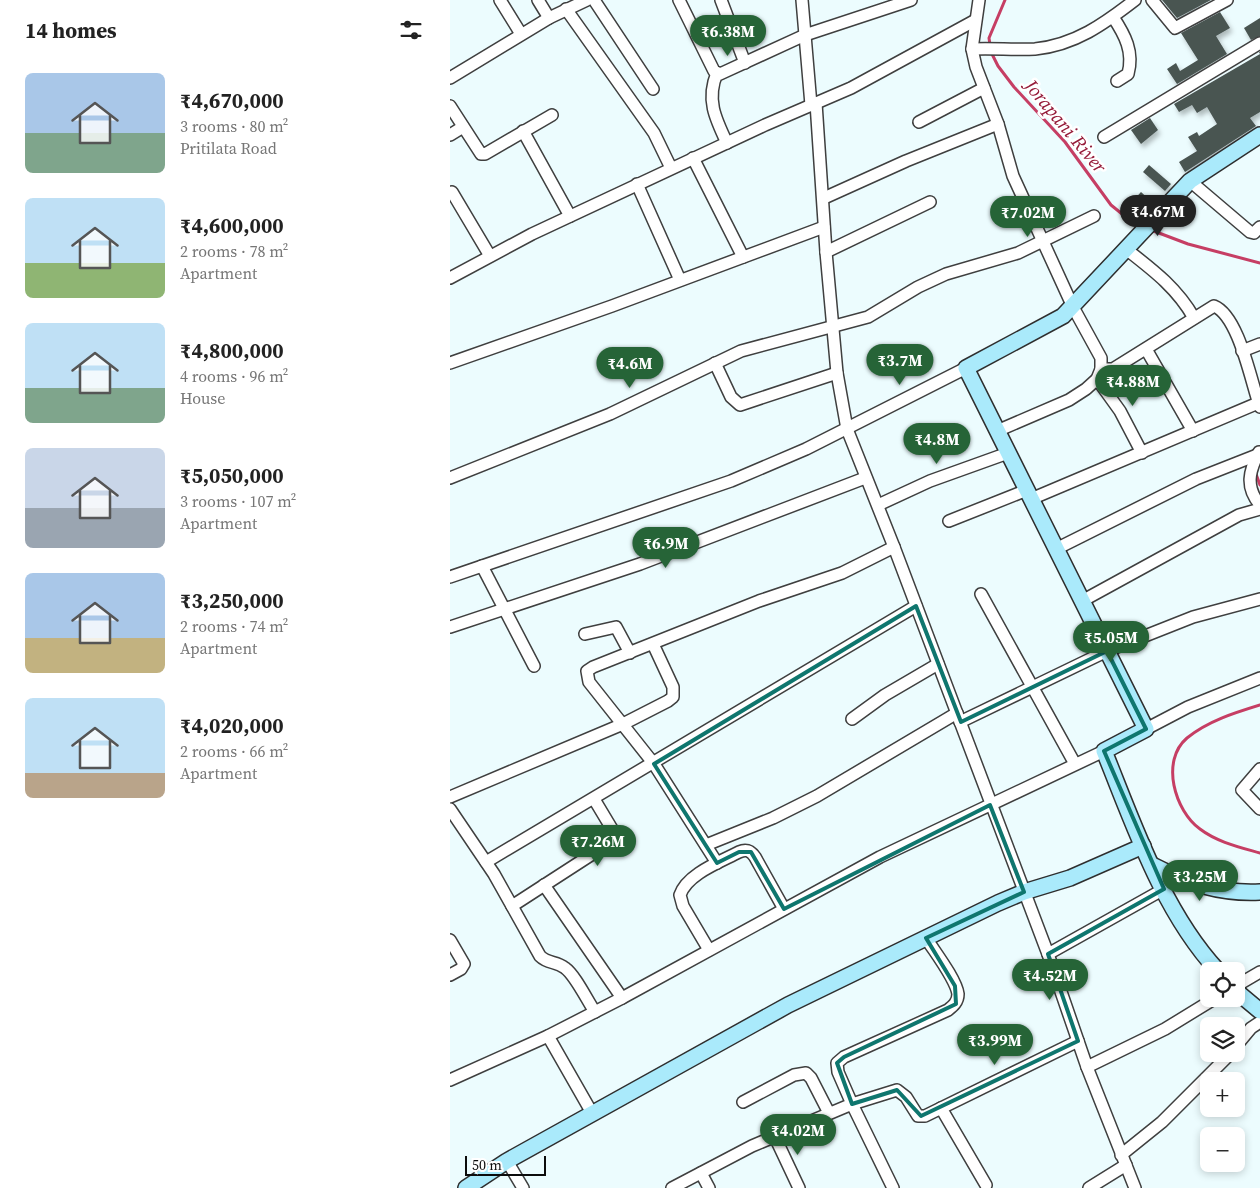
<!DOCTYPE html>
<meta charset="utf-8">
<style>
body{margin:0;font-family:"Source Serif 4",serif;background:#f6f6f6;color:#222;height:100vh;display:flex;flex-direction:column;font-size:19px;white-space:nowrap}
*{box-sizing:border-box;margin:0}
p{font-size:16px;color:#767676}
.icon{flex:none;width:28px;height:28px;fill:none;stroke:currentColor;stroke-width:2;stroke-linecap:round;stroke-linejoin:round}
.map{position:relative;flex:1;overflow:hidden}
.side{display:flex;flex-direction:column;background:#fff;width:450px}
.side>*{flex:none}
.fabs{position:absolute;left:750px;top:962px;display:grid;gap:10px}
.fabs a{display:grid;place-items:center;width:45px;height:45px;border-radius:8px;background:#fff;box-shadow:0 2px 8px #0003;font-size:25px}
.scale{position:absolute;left:15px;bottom:12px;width:81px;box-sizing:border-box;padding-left:5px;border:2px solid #0c0c0c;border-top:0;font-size:14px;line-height:18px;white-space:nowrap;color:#0c0c0c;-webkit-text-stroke:4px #fff;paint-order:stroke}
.price{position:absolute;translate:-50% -42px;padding:0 11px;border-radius:18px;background:#266437;color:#fff;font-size:16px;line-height:32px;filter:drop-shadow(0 1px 2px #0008)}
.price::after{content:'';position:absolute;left:50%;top:30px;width:15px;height:11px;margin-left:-8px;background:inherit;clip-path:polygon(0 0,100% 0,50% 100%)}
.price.active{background:#222;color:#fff}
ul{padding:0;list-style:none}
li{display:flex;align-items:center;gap:15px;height:125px;padding:0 25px}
li span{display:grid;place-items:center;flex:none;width:140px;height:100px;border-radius:8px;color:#555}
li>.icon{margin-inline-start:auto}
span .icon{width:60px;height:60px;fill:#fffc;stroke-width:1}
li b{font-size:21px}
h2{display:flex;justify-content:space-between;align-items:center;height:60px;padding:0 25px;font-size:21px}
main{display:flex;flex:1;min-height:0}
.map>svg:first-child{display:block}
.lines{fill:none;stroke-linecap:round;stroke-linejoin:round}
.stream{stroke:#c63e64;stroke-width:3}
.building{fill:#495451;filter:url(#shadow)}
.street-casing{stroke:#3f3f3f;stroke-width:14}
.secondary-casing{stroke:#2e2e2e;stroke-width:18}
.street{stroke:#fff;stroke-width:11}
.secondary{stroke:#aaeafb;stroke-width:15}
.marked{fill:none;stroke:#0f766e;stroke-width:4;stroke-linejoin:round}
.labels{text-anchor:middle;stroke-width:5;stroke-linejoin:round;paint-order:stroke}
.water-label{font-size:19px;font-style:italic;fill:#961c3a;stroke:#fff}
</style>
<main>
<section class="side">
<h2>14 homes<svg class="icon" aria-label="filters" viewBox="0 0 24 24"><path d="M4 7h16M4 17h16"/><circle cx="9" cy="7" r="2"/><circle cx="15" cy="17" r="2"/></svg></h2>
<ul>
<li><span style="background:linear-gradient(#a9c7e8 60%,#7fa58c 0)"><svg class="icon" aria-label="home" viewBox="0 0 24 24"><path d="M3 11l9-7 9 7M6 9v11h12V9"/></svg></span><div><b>₹4,670,000</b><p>3 rooms · 80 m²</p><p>Pritilata Road</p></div></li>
<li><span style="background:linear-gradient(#bfe0f5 65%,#8fb573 0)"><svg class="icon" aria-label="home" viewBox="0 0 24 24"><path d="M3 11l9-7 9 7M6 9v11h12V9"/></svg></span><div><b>₹4,600,000</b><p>2 rooms · 78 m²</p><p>Apartment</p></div></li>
<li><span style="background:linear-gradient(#bfe0f5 65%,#7fa58c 0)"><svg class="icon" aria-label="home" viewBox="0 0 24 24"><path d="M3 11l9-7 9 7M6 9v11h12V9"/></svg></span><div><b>₹4,800,000</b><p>4 rooms · 96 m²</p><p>House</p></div></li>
<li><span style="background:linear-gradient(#c9d6e8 60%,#9aa5b1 0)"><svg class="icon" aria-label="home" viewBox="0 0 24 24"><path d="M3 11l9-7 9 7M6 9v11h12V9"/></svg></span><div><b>₹5,050,000</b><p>3 rooms · 107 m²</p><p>Apartment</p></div></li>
<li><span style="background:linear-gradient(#a9c7e8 65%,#c2b280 0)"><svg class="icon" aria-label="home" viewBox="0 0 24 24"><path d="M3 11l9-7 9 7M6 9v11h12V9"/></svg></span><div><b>₹3,250,000</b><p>2 rooms · 74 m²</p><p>Apartment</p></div></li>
<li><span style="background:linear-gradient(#bfe0f5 75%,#b9a48a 0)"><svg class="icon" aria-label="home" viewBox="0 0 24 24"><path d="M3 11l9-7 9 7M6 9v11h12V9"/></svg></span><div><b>₹4,020,000</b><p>2 rooms · 66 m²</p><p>Apartment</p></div></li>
</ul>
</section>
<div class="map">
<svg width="810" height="1188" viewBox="0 0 810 1188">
<defs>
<filter id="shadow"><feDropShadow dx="2.5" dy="4" stdDeviation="2.5" flood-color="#0004"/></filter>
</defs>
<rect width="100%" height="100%" fill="#ecfcfe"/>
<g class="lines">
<g class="stream">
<polyline points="540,45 539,38 555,0"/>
<polyline points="541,52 548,66 564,87 615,142 661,205 677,218 693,226"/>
<polyline points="701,230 738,244 810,263"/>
<polyline points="806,474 810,485"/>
<path d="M 810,705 C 784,713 758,721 737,738 C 710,761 725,811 750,829 C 767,842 789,847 810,853"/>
</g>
</g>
<g class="building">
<polygon points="712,0 761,0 727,18"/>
<polygon points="770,12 780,28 766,36 777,54 727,84 717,69 726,63 730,71 748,60 731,33"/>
<polygon points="810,18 810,36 801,40 794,28"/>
<polygon points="809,52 810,52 810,112 800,118 806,126 735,172 729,162 747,151 738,137 747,132 749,136 767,124 757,107 747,113 742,105 729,112 724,104 810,54"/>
<polygon points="700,118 708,130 691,144 681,130"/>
<polygon points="699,165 721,184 715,191 693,172"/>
<polygon points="691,192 702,202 692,213 681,203"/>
</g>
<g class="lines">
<defs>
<g id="street">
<polyline points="50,0 71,34"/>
<polyline points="88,0 99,18"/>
<polyline points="144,0 203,89"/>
<polyline points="229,0 264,71 270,74 355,35 461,0"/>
<polyline points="271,0 295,63"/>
<polyline points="352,0 361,105"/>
<polyline points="529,0 522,49 526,67 548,124 563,176 623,307 651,358 651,369 647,379 636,389 619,400 547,431"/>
<polyline points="702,0 725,28 777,0"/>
<polyline points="116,9 204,133 221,168"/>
<path d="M 663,17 C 675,35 684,52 678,74 L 667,81"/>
<path d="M 522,49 C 543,48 564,50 585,49 C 625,45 654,24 685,0"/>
<path d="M 267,73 C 256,99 265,118 277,143"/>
<polyline points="0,78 99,18 137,0"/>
<polyline points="366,103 376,252 387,373 397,429 444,547 598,954 637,1067 685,1188"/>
<polyline points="0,106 31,154 35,154 102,115"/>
<polyline points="469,122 534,88"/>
<polyline points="73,131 120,216"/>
<polyline points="0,135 13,127"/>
<polyline points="654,137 810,43"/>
<polyline points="243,158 293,257"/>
<polyline points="740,181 800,232 804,233 810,227"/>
<polyline points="187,184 230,280"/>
<polyline points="2,192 40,256"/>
<polyline points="374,198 456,161 548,124"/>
<path d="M 676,249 C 703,270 727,288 744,318"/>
<polyline points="376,252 480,202"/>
<polyline points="0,278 82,234 315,125 401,88 524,21"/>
<polyline points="696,349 743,431"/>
<polyline points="792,351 810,344"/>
<polyline points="0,363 162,306 374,227"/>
<polyline points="265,363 281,397 290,405 387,373"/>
<path d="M 651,369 L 663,369 L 764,306 C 789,316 801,382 810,407"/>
<polyline points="647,379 670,411 692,453"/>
<path d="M 809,452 C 799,471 795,487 810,505"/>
<polyline points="0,478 160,414 291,351 418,317 468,287 496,274 568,253 644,216"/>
<polyline points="581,499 808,403"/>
<polyline points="428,505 480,481 558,453"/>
<polyline points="499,521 577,490"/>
<polyline points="606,549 746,479 807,455"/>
<polyline points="32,566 84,666"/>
<polyline points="0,577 281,481 356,449 516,368"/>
<polyline points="531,594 625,764"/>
<polyline points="632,601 789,515 810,509"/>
<polyline points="0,627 190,564 415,478"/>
<polyline points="135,634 166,627 180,653"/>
<polyline points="402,719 435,695 488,664"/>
<polyline points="510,722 657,651 743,617 810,599"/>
<polyline points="696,729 738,707 810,678"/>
<polyline points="810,769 792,790 810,809"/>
<polyline points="0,797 173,724 218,701 223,697 223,687 203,644"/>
<path d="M 0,809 L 44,874 L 90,956 C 98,964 106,961 115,968 C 125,975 137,1000 145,1012"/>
<polyline points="256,845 323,818 367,796 507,713"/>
<polyline points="36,862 466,606"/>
<polyline points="267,863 204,764 139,682 137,671 143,667 309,601 392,573 444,547"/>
<polyline points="94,885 172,998"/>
<polyline points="62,906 164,840 162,829 144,799"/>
<path d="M 476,938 C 484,951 506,979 508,994 C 508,1002 503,1006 498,1010 L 394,1057 L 387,1063 L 388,1072 L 402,1104 L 447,1090 L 456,1097 L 468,1116 L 475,1116 L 628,1041"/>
<polyline points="0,940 14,964 11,969 0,975"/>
<path d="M 259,950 L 233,906 L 230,895 C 237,874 270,862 289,852 C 296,849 300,850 305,857 L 334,909"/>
<polyline points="598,954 714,889"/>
<polyline points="786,986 810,972"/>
<polyline points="98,1036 142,1113"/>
<polyline points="786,1046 801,1028 810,1022"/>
<polyline points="637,1067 715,1029 764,999"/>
<polyline points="0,1080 98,1036 172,998 430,857 654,751"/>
<polyline points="293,1102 344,1075 356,1073 361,1078 379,1113"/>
<polyline points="491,1108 536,1185"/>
<polyline points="324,1135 349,1188"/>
<polyline points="671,1155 712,1122 780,1054"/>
<polyline points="57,1161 73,1188"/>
<polyline points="251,1173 259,1188"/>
<polyline points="222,1188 302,1146 402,1104 443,1188"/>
<polyline points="639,1188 676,1165"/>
</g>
<g id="secondary">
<path d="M 702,865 C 737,883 770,894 810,892"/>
<path d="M 768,971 C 713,912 684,825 654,751 L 696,729 L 516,368 L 613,316 L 740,181 L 810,135"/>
<polyline points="786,991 810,1011"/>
<polyline points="16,1188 57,1161 338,1005 548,903 574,892 620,878 693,846"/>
</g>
</defs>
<use href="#street" class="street-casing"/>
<use href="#secondary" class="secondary-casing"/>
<use href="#street" class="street"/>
<use href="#secondary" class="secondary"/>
</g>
<path class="marked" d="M 466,606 L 511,722 L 657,651 L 696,729 L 654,751 L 714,889 L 598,954 L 628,1041 L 471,1116 L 447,1090 L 402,1104 L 387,1063 L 394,1057 L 506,1004 L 505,986 L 476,938 L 574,892 L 540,805 L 334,909 L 301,852 L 289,852 L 267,863 L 204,764 Z"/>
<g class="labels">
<g class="water-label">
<text transform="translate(616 126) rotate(50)" y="7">Jorapani River</text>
</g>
</g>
</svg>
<div class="fabs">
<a><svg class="icon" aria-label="locate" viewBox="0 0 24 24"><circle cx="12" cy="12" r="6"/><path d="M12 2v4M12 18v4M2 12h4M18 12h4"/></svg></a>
<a><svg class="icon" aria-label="layers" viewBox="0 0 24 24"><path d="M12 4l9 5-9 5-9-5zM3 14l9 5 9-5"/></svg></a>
<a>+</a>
<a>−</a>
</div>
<div class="scale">50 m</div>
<b class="price" style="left:278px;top:57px">₹6.38M</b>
<b class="price active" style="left:708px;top:237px">₹4.67M</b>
<b class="price" style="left:578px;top:238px">₹7.02M</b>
<b class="price" style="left:450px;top:386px">₹3.7M</b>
<b class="price" style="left:180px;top:389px">₹4.6M</b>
<b class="price" style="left:683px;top:407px">₹4.88M</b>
<b class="price" style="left:487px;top:465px">₹4.8M</b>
<b class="price" style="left:216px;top:569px">₹6.9M</b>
<b class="price" style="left:661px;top:663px">₹5.05M</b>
<b class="price" style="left:148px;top:867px">₹7.26M</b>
<b class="price" style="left:750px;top:902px">₹3.25M</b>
<b class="price" style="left:600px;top:1001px">₹4.52M</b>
<b class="price" style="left:545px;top:1066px">₹3.99M</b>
<b class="price" style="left:348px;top:1156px">₹4.02M</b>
</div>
</main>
